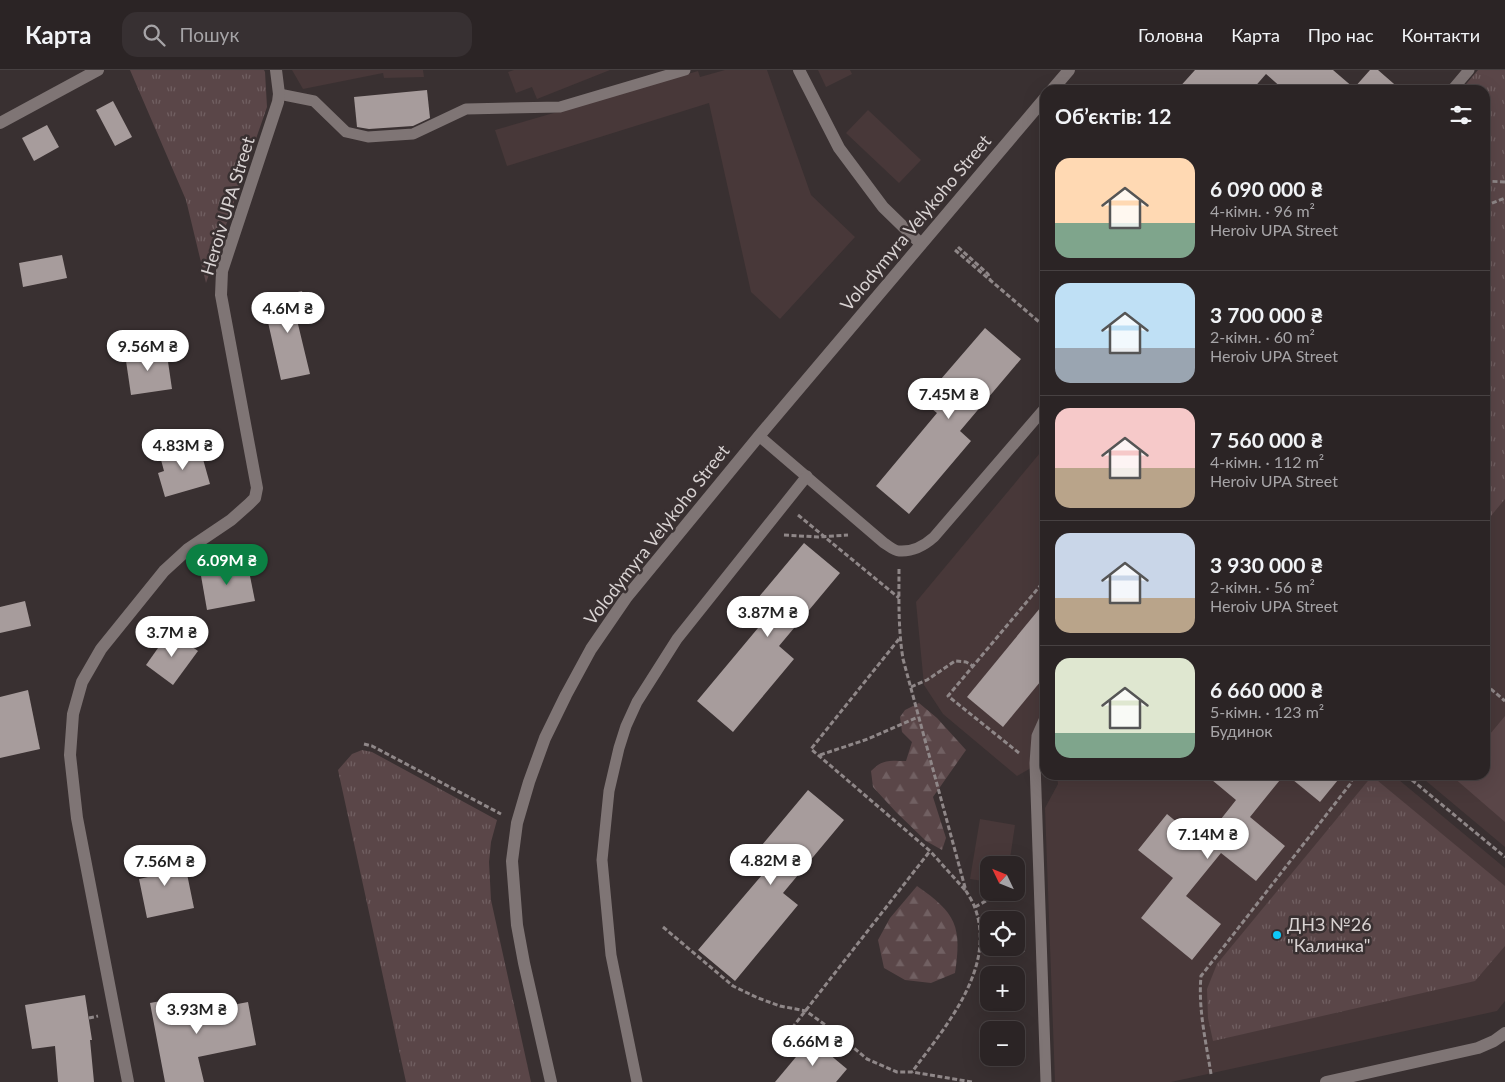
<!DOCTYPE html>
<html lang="uk">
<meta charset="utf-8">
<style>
body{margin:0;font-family:Lato,sans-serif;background:#373032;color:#f1f3f6;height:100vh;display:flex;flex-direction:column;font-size:19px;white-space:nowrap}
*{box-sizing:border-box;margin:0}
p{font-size:16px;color:#a6a4a7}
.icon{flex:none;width:28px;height:28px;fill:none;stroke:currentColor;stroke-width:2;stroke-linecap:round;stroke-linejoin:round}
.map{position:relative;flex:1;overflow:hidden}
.sheet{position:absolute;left:1040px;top:15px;width:450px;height:695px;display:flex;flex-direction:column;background:#2b2425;border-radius:15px;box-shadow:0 5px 20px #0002,0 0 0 1px #474142}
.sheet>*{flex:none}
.needle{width:32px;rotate:313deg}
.tools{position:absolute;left:980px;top:786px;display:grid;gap:10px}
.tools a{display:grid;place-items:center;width:45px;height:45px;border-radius:10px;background:#2b2425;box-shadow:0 5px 20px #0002,0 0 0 1px #474142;font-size:25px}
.price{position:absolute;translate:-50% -42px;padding:0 11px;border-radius:18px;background:#fff;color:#222;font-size:16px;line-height:32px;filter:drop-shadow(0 1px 2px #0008)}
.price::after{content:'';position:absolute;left:50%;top:30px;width:15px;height:11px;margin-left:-8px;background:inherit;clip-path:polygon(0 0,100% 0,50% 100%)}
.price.selected{background:#0b8043;color:#fff}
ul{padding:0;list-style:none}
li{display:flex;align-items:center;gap:15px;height:125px;padding:0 15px}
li+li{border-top:1px solid #474142}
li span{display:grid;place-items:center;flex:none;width:140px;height:100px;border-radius:15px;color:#555}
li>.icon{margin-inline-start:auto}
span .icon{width:60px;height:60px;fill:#fffc;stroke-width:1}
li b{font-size:21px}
h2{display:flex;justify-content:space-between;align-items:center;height:60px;padding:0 15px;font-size:21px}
header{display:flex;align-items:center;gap:30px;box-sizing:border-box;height:70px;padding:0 25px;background:#2b2425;border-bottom:1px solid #474142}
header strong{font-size:24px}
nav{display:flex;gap:28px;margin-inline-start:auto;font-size:18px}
.search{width:350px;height:45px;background:#373032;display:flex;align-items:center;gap:12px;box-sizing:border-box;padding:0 18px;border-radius:15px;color:#a6a4a7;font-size:19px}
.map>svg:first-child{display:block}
.built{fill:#483839}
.grass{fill:url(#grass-tufts)}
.forest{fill:url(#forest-firs)}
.garden{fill:#5a4648}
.building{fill:#a79c9c}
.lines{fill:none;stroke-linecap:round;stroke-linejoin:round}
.path{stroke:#8f8788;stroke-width:3;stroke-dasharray:5 2.5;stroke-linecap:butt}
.lane{stroke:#7f7575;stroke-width:11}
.street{stroke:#7f7575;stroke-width:12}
.secondary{stroke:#7f7575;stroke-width:12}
.poi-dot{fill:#0dcafa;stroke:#393031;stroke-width:2}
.labels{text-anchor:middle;stroke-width:5;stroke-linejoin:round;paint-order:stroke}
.street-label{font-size:18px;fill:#d8d2d2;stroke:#393031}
.poi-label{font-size:18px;fill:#d8d2d2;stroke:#393031;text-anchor:start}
</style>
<header>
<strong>Карта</strong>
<div class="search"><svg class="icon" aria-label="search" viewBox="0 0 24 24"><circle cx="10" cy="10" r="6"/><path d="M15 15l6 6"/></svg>Пошук</div>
<nav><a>Головна</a><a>Карта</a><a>Про нас</a><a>Контакти</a></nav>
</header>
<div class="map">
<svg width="1505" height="1012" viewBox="0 0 1505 1012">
<defs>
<pattern id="grass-tufts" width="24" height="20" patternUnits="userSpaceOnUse" patternTransform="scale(1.25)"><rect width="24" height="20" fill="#5a4648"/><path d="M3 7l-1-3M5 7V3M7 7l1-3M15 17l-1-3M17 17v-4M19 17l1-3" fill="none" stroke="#716062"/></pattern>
<pattern id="forest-firs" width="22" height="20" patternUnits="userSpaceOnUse" patternTransform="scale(1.25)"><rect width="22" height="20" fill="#5a4648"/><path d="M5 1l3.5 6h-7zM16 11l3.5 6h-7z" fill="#716062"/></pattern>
</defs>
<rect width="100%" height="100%" fill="#393031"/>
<g class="built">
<polygon points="292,0 423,0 424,7 384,8 383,3 303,19"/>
<polygon points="514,0 610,0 537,29 532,17 516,23 508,2"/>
<polygon points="725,0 767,0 811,125 855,167 780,249 751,222 709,33 507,96 495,60 698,1 700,7"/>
<polygon points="818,0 850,0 852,4 826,17"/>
<polygon points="868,40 921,90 899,113 846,63"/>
<polygon points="1505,149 1505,777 1419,705 1485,705 1485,173"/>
<polygon points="1045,377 1045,690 1017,706 943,644 924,615 916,532"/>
<polygon points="1057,705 1393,705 1505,798 1505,931 1497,941 1171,1012 1055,1012 1045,738 1058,714"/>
<polygon points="980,749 1015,755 1009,795 989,795 989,812 970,809"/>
</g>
<g class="grass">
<polygon points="130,0 264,0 265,2 267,37 206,213 186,130"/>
<polygon points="1478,0 1505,0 1505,429 1485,453 1485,20 1461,20"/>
<polygon points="362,680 372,682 497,750 491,772 489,792 491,830 531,1012 406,1012 338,700 352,684"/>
<polygon points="1372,706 1505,816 1505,876 1475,911 1213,971 1208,948 1207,919 1217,894"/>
</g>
<g class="forest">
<path d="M 919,633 L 937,648 L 966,680 L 933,727 L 946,768 L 942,780 L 926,771 L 896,742 L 873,717 L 871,701 C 884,688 890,691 906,691 L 912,672 L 902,662 L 900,647 L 905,640 Z"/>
<path d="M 917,816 C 956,843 962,856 955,903 L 931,913 L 905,910 L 884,898 L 878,870 L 890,848 Z"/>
</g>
<polygon class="garden" points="1505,646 1505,752 1453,707 1455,705 1485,705 1485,670"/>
<g class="building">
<polygon points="1195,0 1333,0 1354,18 1370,0 1378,0 1401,20 1284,20 1266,4 1252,20 1177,20"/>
<polygon points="427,20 430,48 413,56 369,59 357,57 354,27"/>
<polygon points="113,31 132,67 115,76 96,40"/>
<polygon points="47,55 59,77 34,91 22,68"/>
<polygon points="62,185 67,208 23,217 19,193"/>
<polygon points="302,221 308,247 297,250 310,304 281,310 263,230"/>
<polygon points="985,258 1021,289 960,361 971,371 909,444 876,416 937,343 922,331"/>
<polygon points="166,278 172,319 131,325 125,284"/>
<polygon points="199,375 210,414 165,427 158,403 164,401 160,386"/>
<polygon points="804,473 840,503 779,576 794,589 733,662 697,631 758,558 743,546"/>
<polygon points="247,491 255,531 207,540 200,500"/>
<polygon points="25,531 31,556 0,563 0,537"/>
<polygon points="1045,532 1045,606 1003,657 967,627"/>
<polygon points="170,561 198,581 173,615 146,595"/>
<polygon points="28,620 40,679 0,688 0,627"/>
<polygon points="1206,705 1284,705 1250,747 1285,776 1256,811 1221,783 1186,826 1221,854 1192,890 1141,848 1173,808 1138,780 1167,744 1202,773 1236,730"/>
<polygon points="1287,705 1342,705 1320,732"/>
<polygon points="808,720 844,750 783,823 798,835 735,911 698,880 762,805 747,793"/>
<polygon points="173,783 177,801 186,799 194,838 147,848 139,809 148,807 145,789"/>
<polygon points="198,924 201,941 248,932 256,975 198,987 204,1012 165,1012 150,933"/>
<polygon points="85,925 92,970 90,970 94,1012 58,1012 55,976 32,979 25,935"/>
<polygon points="811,969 847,999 836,1012 775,1012"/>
</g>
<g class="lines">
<g class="path">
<polyline points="1485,111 1505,112"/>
<polyline points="1485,136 1505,128"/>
<polyline points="958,177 988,204 990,209"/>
<polyline points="955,180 1045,257"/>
<polyline points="798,445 899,528"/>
<polyline points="784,465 818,467 848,465"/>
<path d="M 899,499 C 899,529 898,558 903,589 L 966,821 C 969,826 973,832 975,838 C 997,898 945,957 912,1002"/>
<polyline points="899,569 811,679 930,781 966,821"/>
<polyline points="1485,614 1505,631"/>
<polyline points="911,617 927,610 955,591 966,592 973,596"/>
<polyline points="364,674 372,676 501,744"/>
<polyline points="1019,683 948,626 1045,510"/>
<polyline points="820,685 868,669 918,647"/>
<polyline points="1406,705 1505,787"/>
<polyline points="975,837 1002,822"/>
<polyline points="978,848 989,853"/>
<polyline points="663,857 733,916 758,928 780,936 806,941 835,962"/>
<polyline points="1016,874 1024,882"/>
<polyline points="89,948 98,946"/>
<polyline points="792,958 930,781"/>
<polyline points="793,958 835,962 867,989 897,1002 912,1002 972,1012"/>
<path d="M 1211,1004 C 1206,972 1198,939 1201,906 L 1351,713 L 1353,705"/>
</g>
<g class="lane">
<polyline points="1452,20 1469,0"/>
<polyline points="279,24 314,31 346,62 368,67 413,64 466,39 560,37 685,0"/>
<path d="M 759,366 L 884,473 C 889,476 894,481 899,481 C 912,482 925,475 934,467 L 1045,338"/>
<polyline points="1045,648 1037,666 1035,693 1046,1012"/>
<polyline points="637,1012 611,885 602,790 609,721 619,678 626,656 637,632 677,569 807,406"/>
</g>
<g class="street">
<polyline points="799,0 839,78 883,137 921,174"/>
<polyline points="0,53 98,0"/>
<polyline points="128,1012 77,748 70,685 73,644 82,612 101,579 164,501 188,479 231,450 249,434 255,428 257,418 221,225 222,201 278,32 279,24 276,0"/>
<polyline points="1326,1012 1478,978 1494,971 1505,963"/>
</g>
<g class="secondary">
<polyline points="1052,20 1069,0"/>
<polyline points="551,1012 524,893 517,855 512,791 517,753 529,712 545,668 566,625 591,579 626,528 759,366 1045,28"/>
</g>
</g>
<circle class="poi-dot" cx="1277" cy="865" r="5"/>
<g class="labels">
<g class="street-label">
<text transform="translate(228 136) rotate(-73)" y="6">Heroiv UPA Street</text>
<text transform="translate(916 153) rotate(-50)" y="6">Volodymyra Velykoho Street</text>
<text transform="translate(657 465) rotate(-52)" y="6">Volodymyra Velykoho Street</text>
</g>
<g class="poi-label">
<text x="1287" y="861">ДНЗ №26<tspan x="1287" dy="21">"Калинка"</tspan></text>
</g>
</g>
</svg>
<div class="tools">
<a><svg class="needle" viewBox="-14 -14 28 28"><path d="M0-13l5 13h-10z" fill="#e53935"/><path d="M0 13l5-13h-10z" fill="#a6a4a7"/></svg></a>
<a><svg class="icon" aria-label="locate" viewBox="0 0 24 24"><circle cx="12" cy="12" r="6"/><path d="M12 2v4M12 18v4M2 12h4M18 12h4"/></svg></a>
<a>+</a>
<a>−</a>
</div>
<b class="price" style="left:288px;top:264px">4.6M ₴</b>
<b class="price" style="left:148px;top:302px">9.56M ₴</b>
<b class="price" style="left:949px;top:350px">7.45M ₴</b>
<b class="price" style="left:183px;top:401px">4.83M ₴</b>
<b class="price selected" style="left:227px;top:516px">6.09M ₴</b>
<b class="price" style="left:768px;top:568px">3.87M ₴</b>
<b class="price" style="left:172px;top:588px">3.7M ₴</b>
<b class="price" style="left:1208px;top:790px">7.14M ₴</b>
<b class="price" style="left:771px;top:816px">4.82M ₴</b>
<b class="price" style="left:165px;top:817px">7.56M ₴</b>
<b class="price" style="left:197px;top:965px">3.93M ₴</b>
<b class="price" style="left:813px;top:997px">6.66M ₴</b>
<section class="sheet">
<h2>Об’єктів: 12<svg class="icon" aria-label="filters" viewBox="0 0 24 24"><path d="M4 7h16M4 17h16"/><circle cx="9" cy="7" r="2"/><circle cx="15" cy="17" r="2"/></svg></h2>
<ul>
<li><span style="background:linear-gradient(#ffd9b3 65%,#7fa58c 0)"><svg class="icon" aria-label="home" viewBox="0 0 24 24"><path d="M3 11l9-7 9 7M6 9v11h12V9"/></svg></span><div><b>6 090 000 ₴</b><p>4-кімн. · 96 m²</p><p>Heroiv UPA Street</p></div></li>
<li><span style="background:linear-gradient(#bfe0f5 65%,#9aa5b1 0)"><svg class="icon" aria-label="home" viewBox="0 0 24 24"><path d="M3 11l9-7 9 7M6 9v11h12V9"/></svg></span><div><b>3 700 000 ₴</b><p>2-кімн. · 60 m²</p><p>Heroiv UPA Street</p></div></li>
<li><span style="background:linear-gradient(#f6c9c9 60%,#b9a48a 0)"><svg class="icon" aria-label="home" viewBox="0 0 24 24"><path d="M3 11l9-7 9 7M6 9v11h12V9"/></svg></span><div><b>7 560 000 ₴</b><p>4-кімн. · 112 m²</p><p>Heroiv UPA Street</p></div></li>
<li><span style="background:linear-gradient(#c9d6e8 65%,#b9a48a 0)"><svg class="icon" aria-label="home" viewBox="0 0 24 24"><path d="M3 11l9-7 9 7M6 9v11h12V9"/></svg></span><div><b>3 930 000 ₴</b><p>2-кімн. · 56 m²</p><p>Heroiv UPA Street</p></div></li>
<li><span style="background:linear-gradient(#dfe7d0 75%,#7fa58c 0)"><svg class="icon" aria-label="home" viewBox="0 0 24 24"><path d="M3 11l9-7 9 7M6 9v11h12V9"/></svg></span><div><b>6 660 000 ₴</b><p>5-кімн. · 123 m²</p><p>Будинок</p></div></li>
</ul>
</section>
</div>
